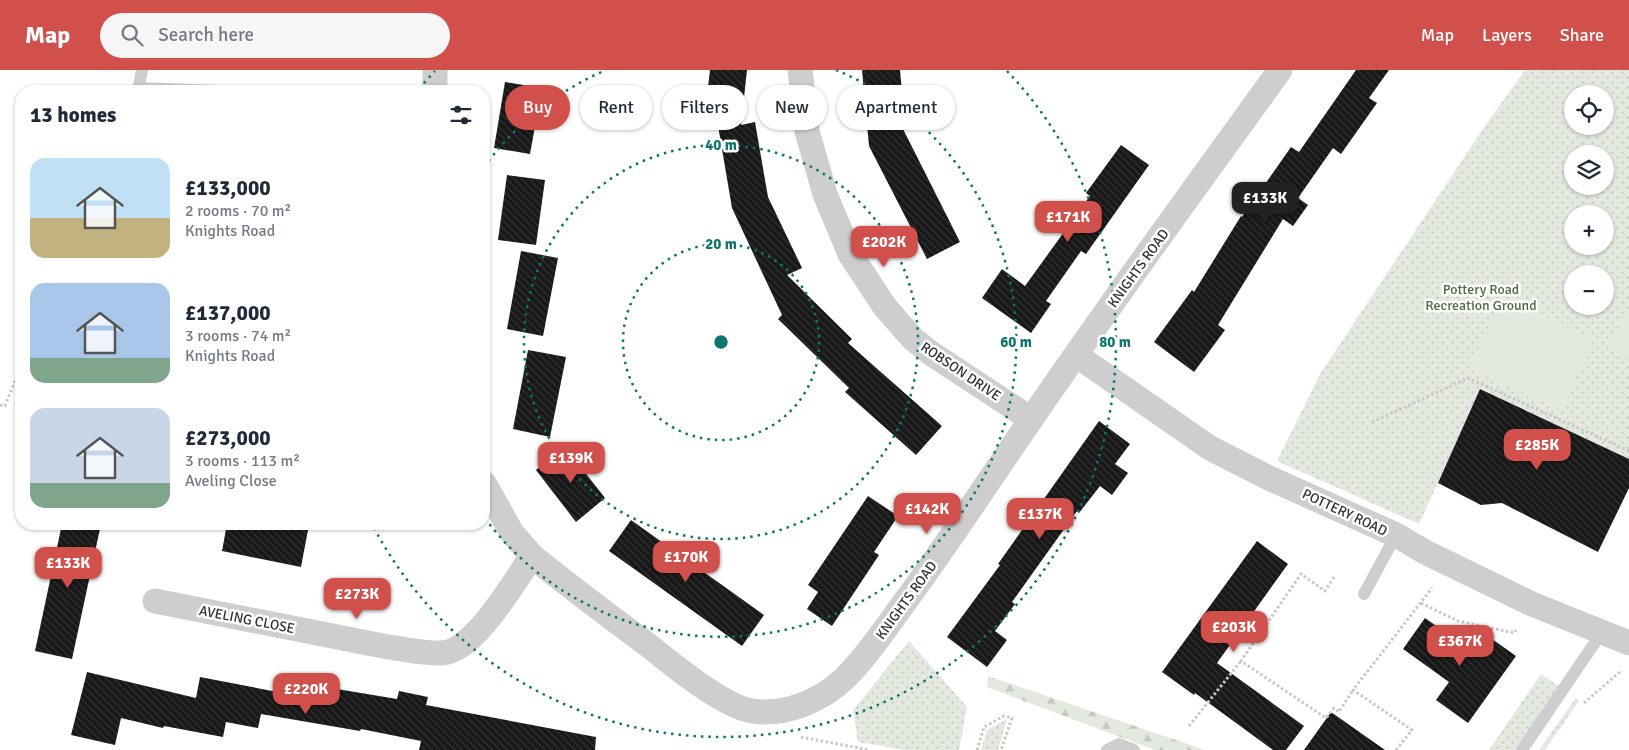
<!DOCTYPE html>
<meta charset="utf-8">
<style>
body{margin:0;font-family:Signika,sans-serif;background:#f6f6f7;color:#1f2937;height:100vh;display:flex;flex-direction:column;font-size:19px;white-space:nowrap}
*{box-sizing:border-box;margin:0}
p{font-size:16px;color:#747a83}
.icon{flex:none;width:28px;height:28px;fill:none;stroke:currentColor;stroke-width:2;stroke-linecap:round;stroke-linejoin:round}
.map{position:relative;flex:1;overflow:hidden}
.details{position:absolute;left:15px;top:15px;width:475px;height:445px;display:flex;flex-direction:column;background:#fff;border-radius:20px;box-shadow:0 1px 4px #0004}
.details>*{flex:none}
.hud{position:absolute;left:505px;top:15px;width:475px;height:45px;display:flex;gap:10px}
.controls{position:absolute;left:1564px;top:15px;display:grid;gap:10px}
.controls a{display:grid;place-items:center;width:50px;height:50px;border-radius:50%;background:#fff;box-shadow:0 1px 4px #0004;font-size:25px}
.price{position:absolute;translate:-50% -42px;padding:0 11px;border-radius:10px;background:#d1504b;color:#fff;font-size:16px;line-height:32px;filter:drop-shadow(0 1px 2px #0008)}
.price::after{content:'';position:absolute;left:50%;top:30px;width:15px;height:11px;margin-left:-8px;background:inherit;clip-path:polygon(0 0,100% 0,50% 100%)}
.price.selected{background:#222;color:#fff}
ul{padding:0;list-style:none}
li{display:flex;align-items:center;gap:15px;height:125px;padding:0 15px}
li span{display:grid;place-items:center;flex:none;width:140px;height:100px;border-radius:15px;color:#555}
li>.icon{margin-inline-start:auto}
span .icon{width:60px;height:60px;fill:#fffc;stroke-width:1}
li b{font-size:21px}
h2{display:flex;justify-content:space-between;align-items:center;height:60px;padding:0 15px;font-size:21px}
.chip{padding:0 18px;border-radius:22px;background:#fff;box-shadow:0 1px 4px #0004;font-size:18px;line-height:45px}
.chip.selected{background:#d1504b;color:#fff}
header{display:flex;align-items:center;gap:30px;box-sizing:border-box;height:70px;padding:0 25px;background:#d1504b;color:#fff}
header strong{font-size:24px}
nav{display:flex;gap:28px;margin-inline-start:auto;font-size:18px}
.search{width:350px;height:45px;background:#f6f6f7;display:flex;align-items:center;gap:12px;box-sizing:border-box;padding:0 18px;border-radius:28px;color:#747a83;font-size:19px}
.map>svg:first-child{display:block}
.grass{fill:url(#grass-dots);fill-rule:evenodd}
.forest{fill:url(#forest-firs)}
.pitch{fill:#e3e9df}
.building{fill:url(#building-back-hatch)}
.lines{fill:none;stroke-linecap:round;stroke-linejoin:round}
.path{stroke:#c8c8c8;stroke-width:3;stroke-dasharray:2.5 2.5;stroke-linecap:butt}
.lane{stroke:#cecece;stroke-width:12}
.street{stroke:#cecece;stroke-width:25}
.ring{fill:none;stroke:#0f766e;stroke-width:2.5;stroke-dasharray:2.5 5}
.labels{text-anchor:middle;stroke-width:5;stroke-linejoin:round;paint-order:stroke}
.street-label{font-size:14px;fill:#313131;stroke:#fff}
.park-label{font-size:14px;fill:#516844;stroke:#fff}
.centre{fill:#0f766e;stroke:#fff;stroke-width:2.5}
.ring-label{font-size:15px;text-anchor:middle;font-weight:bold;fill:#0f766e;stroke:#fff;stroke-width:5;stroke-linejoin:round;paint-order:stroke}
</style>
<header>
<strong>Map</strong>
<div class="search"><svg class="icon" aria-label="search" viewBox="0 0 24 24"><circle cx="10" cy="10" r="6"/><path d="M15 15l6 6"/></svg>Search here</div>
<nav><a>Map</a><a>Layers</a><a>Share</a></nav>
</header>
<div class="map">
<svg width="1629" height="680" viewBox="0 0 1629 680">
<defs>
<pattern id="grass-dots" width="8" height="8" patternUnits="userSpaceOnUse" patternTransform="scale(1.25)"><rect width="8" height="8" fill="#e3e9df"/><path d="M2 2h.1M6 6h.1" fill="none" stroke="#c3c8c0" stroke-width="1.8" stroke-linecap="round"/></pattern>
<pattern id="forest-firs" width="22" height="20" patternUnits="userSpaceOnUse" patternTransform="scale(1.25)"><rect width="22" height="20" fill="#e3e9df"/><path d="M5 1l3.5 6h-7zM16 11l3.5 6h-7z" fill="#c3c8c0"/></pattern>
<pattern id="building-back-hatch" width="6" height="6" patternUnits="userSpaceOnUse" patternTransform="scale(1.25)"><rect width="6" height="6" fill="#181818"/><path d="M-1 5l2 2M0 0l6 6M5-1l2 2" fill="none" stroke="#313131"/></pattern>
</defs>
<rect width="100%" height="100%" fill="#fff"/>
<g class="grass">
<path d="M 1525,0 L 1629,0 L 1629,389 L 1481,319 L 1419,454 L 1277,391 L 1320,304 L 1487,53 ZM 1572,24 L 1605,24 L 1605,56 L 1572,56 ZM 1572,84 L 1605,84 L 1605,116 L 1572,116 ZM 1572,144 L 1605,144 L 1605,176 L 1572,176 ZM 1572,204 L 1605,204 L 1605,236 L 1572,236 Z"/>
<polygon points="909,571 967,637 959,680 904,680 858,672 853,640"/>
<polygon points="1541,604 1560,617 1515,680 1489,680"/>
<polygon points="1576,628 1579,631 1545,680 1539,680"/>
<polygon points="1007,649 998,680 981,680 987,660"/>
</g>
<polygon class="forest" points="988,606 1205,680 1155,680 987,617"/>
<g class="pitch">
<polygon points="1502,227 1594,269 1562,340 1469,299"/>
<polygon points="1629,236 1629,289 1609,279"/>
</g>
<g class="building">
<polygon points="710,0 747,0 741,55 755,52 768,127 802,198 787,205 852,269 848,273 942,356 916,385 845,322 849,318 778,249 782,245 732,138 713,26 707,25"/>
<polygon points="862,0 900,0 905,56 902,57 960,172 927,189 869,76"/>
<polygon points="1356,0 1389,0 1369,28 1377,33 1341,84 1333,78 1298,128 1308,135 1293,156 1283,149 1218,255 1225,260 1194,302 1154,272 1192,220 1194,222 1241,146 1242,147 1291,77 1299,82"/>
<polygon points="505,12 542,18 530,84 494,78"/>
<polygon points="1121,75 1149,95 1086,184 1081,181 1046,231 1051,234 1031,263 982,228 1002,199 1025,216 1090,126 1086,123"/>
<polygon points="507,105 545,110 536,175 498,170"/>
<polygon points="521,181 558,188 543,266 507,259"/>
<polygon points="528,280 566,287 550,367 513,359"/>
<polygon points="1480,319 1629,389 1629,418 1598,482 1502,433 1481,435 1438,413"/>
<polygon points="1099,351 1130,374 1115,394 1128,403 1112,425 1100,416 1079,443 1077,441 1012,532 1015,534 995,561 1007,570 987,597 947,567 1000,495 998,494"/>
<polygon points="565,377 605,428 576,452 536,400"/>
<polygon points="868,426 898,446 874,482 879,485 832,556 807,539 818,522 808,515"/>
<polygon points="631,450 764,545 742,576 609,481"/>
<polygon points="62,454 101,454 72,589 35,581"/>
<polygon points="227,454 277,454 308,460 301,497 222,481"/>
<polygon points="1257,471 1288,494 1217,593 1304,656 1286,680 1273,680 1195,623 1194,625 1162,602"/>
<polygon points="1425,548 1472,581 1485,564 1516,586 1468,653 1436,630 1449,612 1403,579"/>
<polygon points="87,602 196,628 200,607 298,626 301,613 397,629 399,621 428,627 426,635 596,667 595,680 419,680 421,671 361,659 360,661 261,644 258,658 226,652 223,667 164,656 163,658 121,648 115,675 71,665"/>
<polygon points="1331,642 1385,680 1304,680"/>
</g>
<g class="lines">
<g class="path">
<polyline points="0,335 5,336 21,296"/>
<polyline points="1372,352 1468,308 1629,381"/>
<polyline points="1334,507 1325,521 1301,504 1241,591 1326,648 1334,638 1339,642 1353,620"/>
<polyline points="1421,533 1458,551 1514,563 1516,560"/>
<polyline points="1584,633 1621,601"/>
<polyline points="1189,656 1241,591"/>
<polyline points="801,667 869,680"/>
<polyline points="977,680 984,657 1004,646 1012,648 1001,680"/>
<polyline points="1396,680 1412,660 1353,620 1432,518"/>
</g>
<g class="lane">
<polyline points="139,18 220,21"/>
<polyline points="138,21 142,0"/>
<polyline points="1364,524 1396,465"/>
<polyline points="1107,680 1119,674 1134,680"/>
<polyline points="1522,680 1602,562"/>
</g>
<g class="street">
<polyline points="800,0 807,61 825,124 850,184 885,237 913,269 932,284 1031,349"/>
<polyline points="435,21 435,0"/>
<polyline points="1076,285 1210,378 1269,408 1396,465 1425,482 1532,534 1629,573"/>
<path d="M 484,413 L 512,463 L 532,486 C 570,517 609,546 648,575 C 672,594 722,636 752,641 C 785,646 821,631 845,608 C 867,586 885,559 904,533 C 944,479 981,422 1019,367 C 1103,243 1192,122 1280,0"/>
<path d="M 155,531 L 388,577 C 405,579 424,584 442,583 C 474,582 514,512 532,486"/>
</g>
</g>
<g class="ring">
<circle cx="721" cy="272" r="98"/>
<circle cx="721" cy="272" r="197"/>
<path d="M484 97A295 295 0 0 1 606 0M836 0A295 295 0 1 1 484 447"/>
<path d="M419 19A394 394 0 0 1 435 1M1007 1A394 394 0 1 1 372 454"/>
</g>
<g class="labels">
<g class="street-label">
<text transform="translate(1138 198) rotate(-54)" y="5">KNIGHTS ROAD</text>
<text transform="translate(961 301) rotate(34)" y="5">ROBSON DRIVE</text>
<text transform="translate(1345 442) rotate(25)" y="5">POTTERY ROAD</text>
<text transform="translate(906 530) rotate(-54)" y="5">KNIGHTS ROAD</text>
<text transform="translate(247 549) rotate(11)" y="5">AVELING CLOSE</text>
</g>
<g class="park-label">
<text x="1481" y="224">Pottery Road<tspan x="1481" dy="16">Recreation Ground</tspan></text>
</g>
</g>
<circle cx="721" cy="272" r="8" class="centre"/>
<g class="ring-label">
<text x="721" y="80">40 m</text>
<text x="721" y="179">20 m</text>
<text x="1016" y="277">60 m</text>
<text x="1115" y="277">80 m</text>
</g>
</svg>
<div class="controls">
<a><svg class="icon" aria-label="locate" viewBox="0 0 24 24"><circle cx="12" cy="12" r="6"/><path d="M12 2v4M12 18v4M2 12h4M18 12h4"/></svg></a>
<a><svg class="icon" aria-label="layers" viewBox="0 0 24 24"><path d="M12 4l9 5-9 5-9-5zM3 14l9 5 9-5"/></svg></a>
<a>+</a>
<a>−</a>
</div>
<b class="price selected" style="left:1265px;top:154px">£133K</b>
<b class="price" style="left:1068px;top:173px">£171K</b>
<b class="price" style="left:884px;top:198px">£202K</b>
<b class="price" style="left:1537px;top:401px">£285K</b>
<b class="price" style="left:571px;top:414px">£139K</b>
<b class="price" style="left:927px;top:465px">£142K</b>
<b class="price" style="left:1040px;top:470px">£137K</b>
<b class="price" style="left:686px;top:513px">£170K</b>
<b class="price" style="left:68px;top:519px">£133K</b>
<b class="price" style="left:357px;top:550px">£273K</b>
<b class="price" style="left:1234px;top:583px">£203K</b>
<b class="price" style="left:1460px;top:597px">£367K</b>
<b class="price" style="left:306px;top:645px">£220K</b>
<div class="hud">
<a class="chip selected">Buy</a>
<a class="chip">Rent</a>
<a class="chip">Filters</a>
<a class="chip">New</a>
<a class="chip">Apartment</a>
</div>
<section class="details">
<h2>13 homes<svg class="icon" aria-label="filters" viewBox="0 0 24 24"><path d="M4 7h16M4 17h16"/><circle cx="9" cy="7" r="2"/><circle cx="15" cy="17" r="2"/></svg></h2>
<ul>
<li><span style="background:linear-gradient(#bfe0f5 60%,#c2b280 0)"><svg class="icon" aria-label="home" viewBox="0 0 24 24"><path d="M3 11l9-7 9 7M6 9v11h12V9"/></svg></span><div><b>£133,000</b><p>2 rooms · 70 m²</p><p>Knights Road</p></div></li>
<li><span style="background:linear-gradient(#a9c7e8 75%,#7fa58c 0)"><svg class="icon" aria-label="home" viewBox="0 0 24 24"><path d="M3 11l9-7 9 7M6 9v11h12V9"/></svg></span><div><b>£137,000</b><p>3 rooms · 74 m²</p><p>Knights Road</p></div></li>
<li><span style="background:linear-gradient(#c9d6e8 75%,#7fa58c 0)"><svg class="icon" aria-label="home" viewBox="0 0 24 24"><path d="M3 11l9-7 9 7M6 9v11h12V9"/></svg></span><div><b>£273,000</b><p>3 rooms · 113 m²</p><p>Aveling Close</p></div></li>
</ul>
</section>
</div>
